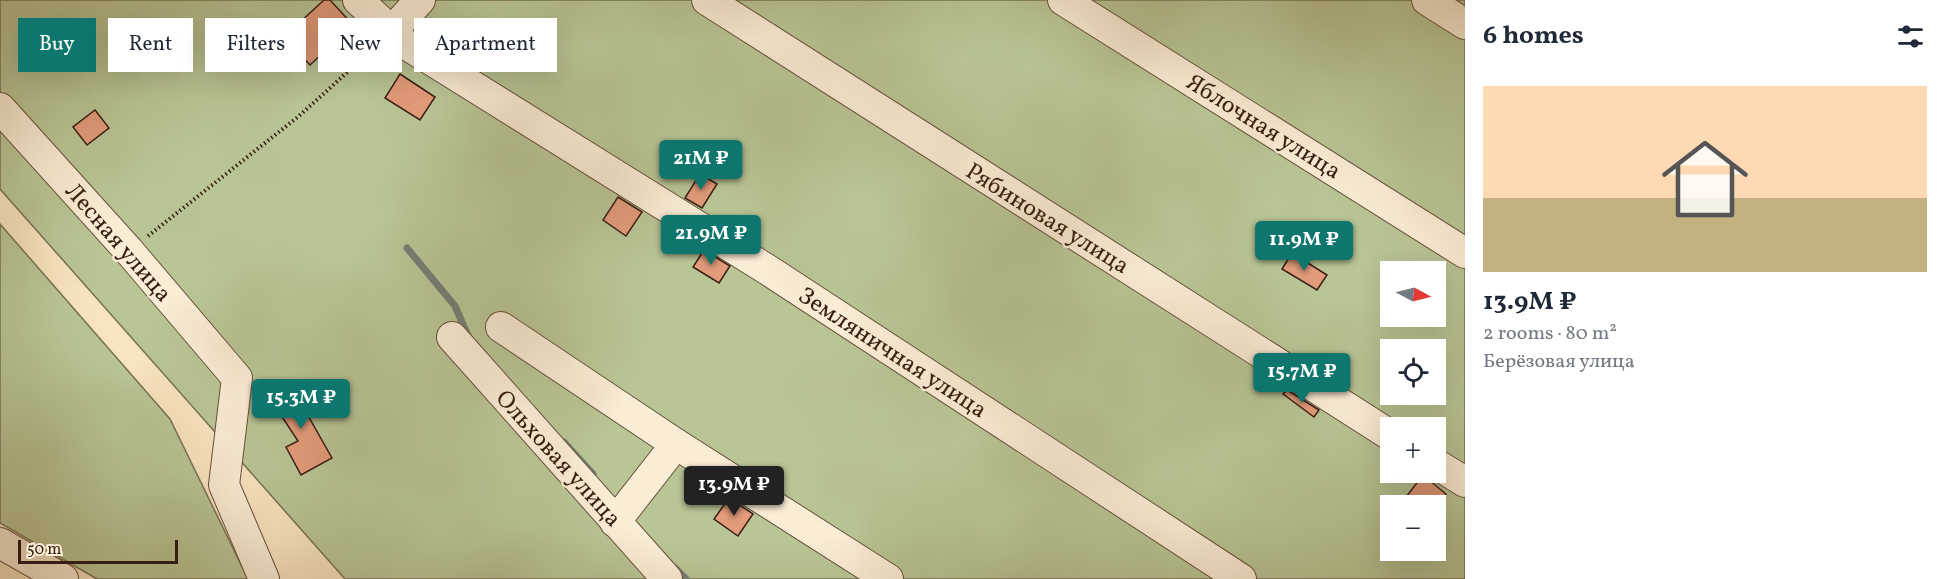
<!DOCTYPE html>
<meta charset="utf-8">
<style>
body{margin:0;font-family:Vollkorn,serif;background:#f6f6f7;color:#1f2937;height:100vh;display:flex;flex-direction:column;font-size:22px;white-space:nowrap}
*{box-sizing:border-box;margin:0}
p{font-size:20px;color:#747a83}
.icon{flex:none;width:33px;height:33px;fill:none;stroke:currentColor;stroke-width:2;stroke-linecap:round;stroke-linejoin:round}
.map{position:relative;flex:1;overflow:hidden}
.side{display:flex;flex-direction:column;background:#fff;width:480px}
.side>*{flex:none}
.guide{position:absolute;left:18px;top:18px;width:570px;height:54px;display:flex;gap:12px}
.needle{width:39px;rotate:97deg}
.tools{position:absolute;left:1380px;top:261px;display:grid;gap:12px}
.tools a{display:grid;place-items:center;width:66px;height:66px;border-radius:0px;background:#fff;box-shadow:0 6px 24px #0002;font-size:30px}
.scale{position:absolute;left:18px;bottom:15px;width:160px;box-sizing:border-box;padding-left:6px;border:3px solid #381e12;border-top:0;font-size:16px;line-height:21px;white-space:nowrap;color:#381e12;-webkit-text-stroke:4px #faedd5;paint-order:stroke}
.price{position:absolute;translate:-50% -51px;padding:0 14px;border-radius:6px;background:#0f766e;color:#fff;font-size:20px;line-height:39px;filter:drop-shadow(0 2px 3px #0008)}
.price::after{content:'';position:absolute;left:50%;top:36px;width:18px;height:14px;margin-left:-9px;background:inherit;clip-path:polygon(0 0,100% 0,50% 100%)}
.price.active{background:#222;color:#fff}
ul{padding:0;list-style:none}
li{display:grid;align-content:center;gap:12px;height:318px;padding:0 18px}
li span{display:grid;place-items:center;height:186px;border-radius:0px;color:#555}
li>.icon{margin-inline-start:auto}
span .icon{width:108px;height:108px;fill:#fffc;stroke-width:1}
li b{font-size:26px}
h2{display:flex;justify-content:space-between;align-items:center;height:72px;padding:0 18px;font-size:26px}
.pill{padding:0 21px;border-radius:0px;background:#fff;box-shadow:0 6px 24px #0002;font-size:21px;line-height:54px}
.pill.active{background:#0f766e;color:#fff}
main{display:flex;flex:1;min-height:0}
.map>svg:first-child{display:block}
.green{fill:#b9c595;stroke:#787254;stroke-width:1.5;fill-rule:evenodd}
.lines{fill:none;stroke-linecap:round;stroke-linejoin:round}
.stream{stroke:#757e75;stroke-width:7}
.building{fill:#e29b7b;stroke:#381e12;stroke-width:1.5}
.minor-casing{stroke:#68503d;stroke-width:32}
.path{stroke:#381e12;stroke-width:4;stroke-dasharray:1.5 3;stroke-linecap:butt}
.minor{stroke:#faedd5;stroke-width:30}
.labels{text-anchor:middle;stroke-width:4.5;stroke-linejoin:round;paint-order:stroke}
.street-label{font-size:24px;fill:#381e12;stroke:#faedd5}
</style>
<main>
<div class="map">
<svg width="1465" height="579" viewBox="0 0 1465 579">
<rect width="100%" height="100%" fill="#f8e4bf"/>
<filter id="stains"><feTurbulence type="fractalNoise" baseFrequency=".00333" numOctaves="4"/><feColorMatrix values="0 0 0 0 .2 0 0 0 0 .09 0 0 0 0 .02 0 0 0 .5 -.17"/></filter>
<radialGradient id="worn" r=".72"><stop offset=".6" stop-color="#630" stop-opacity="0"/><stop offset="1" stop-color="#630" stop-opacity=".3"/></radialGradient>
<g class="green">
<path d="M 0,0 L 1465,0 L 1465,579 L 345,579 L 0,189 ZM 1390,272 L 1436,272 L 1436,316 L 1390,316 ZM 1390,350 L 1436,350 L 1436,394 L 1390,394 ZM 1390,428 L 1436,428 L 1436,472 L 1390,472 ZM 1390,506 L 1436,506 L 1436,550 L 1390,550 Z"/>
<polygon points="0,224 170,419 248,579 97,579 0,523"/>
</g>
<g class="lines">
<g class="stream">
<polyline points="407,248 455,306 468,336"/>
<polyline points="564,442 593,474"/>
<polyline points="675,568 686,579"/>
</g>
</g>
<g class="building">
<polygon points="324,0 330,0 353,25 310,65 284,37"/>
<polygon points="400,74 435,97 420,120 385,98"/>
<polygon points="95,110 109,128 87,145 73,127"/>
<polygon points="700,174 717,184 702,208 685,198"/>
<polygon points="618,197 642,212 626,236 603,220"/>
<polygon points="704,250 730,266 719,283 693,267"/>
<polygon points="1292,253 1327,275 1317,290 1282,269"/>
<polygon points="297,383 313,408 306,412 332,458 301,475 286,447 298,441 271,400"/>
<polygon points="1287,390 1319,410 1314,417 1283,394"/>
<polygon points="1423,475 1446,494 1437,506 1399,506"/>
<polygon points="729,498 753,514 738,536 714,519"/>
</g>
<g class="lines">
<defs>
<g id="minor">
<polyline points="358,0 404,43 768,270 1241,579"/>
<polyline points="707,0 1390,435"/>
<polyline points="1063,0 1465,253"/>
<polyline points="1427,0 1465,24"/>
<polyline points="391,32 420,0"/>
<polyline points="0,108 129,251 237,378 224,485 264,579"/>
<polyline points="501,327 676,444 888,579"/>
<polyline points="452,337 667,579"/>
<polyline points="1436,464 1465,482"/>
<polyline points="615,522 676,444"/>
<polyline points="0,543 63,579"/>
</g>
</defs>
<use href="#minor" class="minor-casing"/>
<polyline class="path" points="148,236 299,116 373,49"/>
<use href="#minor" class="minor"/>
</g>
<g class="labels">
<g class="street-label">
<text transform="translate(1264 126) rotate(32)" y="8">Яблочная улица</text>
<text transform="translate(1048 218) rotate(32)" y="8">Рябиновая улица</text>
<text transform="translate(119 242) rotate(49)" y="8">Лесная улица</text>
<text transform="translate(893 352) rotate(33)" y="8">Земляничная улица</text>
<text transform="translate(559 458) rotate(48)" y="8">Ольховая улица</text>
</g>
</g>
<rect width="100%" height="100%" filter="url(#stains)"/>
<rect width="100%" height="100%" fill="url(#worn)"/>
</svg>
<div class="tools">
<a><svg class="needle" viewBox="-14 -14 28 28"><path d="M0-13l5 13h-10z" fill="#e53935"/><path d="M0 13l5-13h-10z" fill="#747a83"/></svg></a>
<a><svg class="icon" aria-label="locate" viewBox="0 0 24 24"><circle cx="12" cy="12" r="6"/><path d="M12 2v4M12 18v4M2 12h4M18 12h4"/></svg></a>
<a>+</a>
<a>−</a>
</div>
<div class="scale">50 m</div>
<b class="price" style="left:701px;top:191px">21M ₽</b>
<b class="price" style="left:711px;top:266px">21.9M ₽</b>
<b class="price" style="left:1304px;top:272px">11.9M ₽</b>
<b class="price" style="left:1302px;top:404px">15.7M ₽</b>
<b class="price" style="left:301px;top:430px">15.3M ₽</b>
<b class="price active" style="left:734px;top:517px">13.9M ₽</b>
<div class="guide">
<a class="pill active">Buy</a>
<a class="pill">Rent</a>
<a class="pill">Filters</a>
<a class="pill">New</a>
<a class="pill">Apartment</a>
</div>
</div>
<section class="side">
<h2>6 homes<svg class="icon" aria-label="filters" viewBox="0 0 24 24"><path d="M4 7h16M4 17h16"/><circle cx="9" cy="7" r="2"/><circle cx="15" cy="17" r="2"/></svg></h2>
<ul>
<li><span style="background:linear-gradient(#ffd9b3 60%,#c2b280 0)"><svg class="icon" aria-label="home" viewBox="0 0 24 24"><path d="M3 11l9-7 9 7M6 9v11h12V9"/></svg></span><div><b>13.9M ₽</b><p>2 rooms · 80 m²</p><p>Берёзовая улица</p></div></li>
</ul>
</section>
</main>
